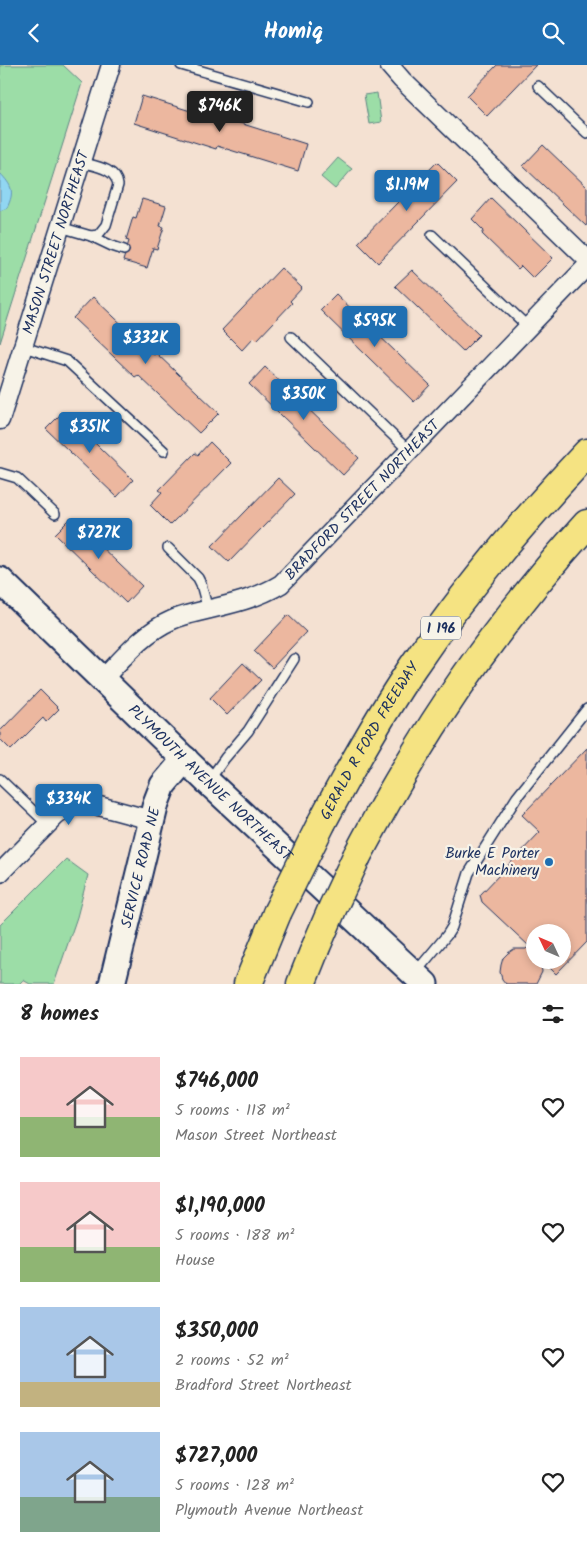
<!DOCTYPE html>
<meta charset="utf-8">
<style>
body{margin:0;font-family:Kalam,sans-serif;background:#f6f6f6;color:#222;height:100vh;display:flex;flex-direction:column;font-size:19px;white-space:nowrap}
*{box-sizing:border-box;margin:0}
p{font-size:16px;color:#767676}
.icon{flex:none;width:28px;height:28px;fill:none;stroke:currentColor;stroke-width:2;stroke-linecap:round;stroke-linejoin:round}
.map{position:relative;height:919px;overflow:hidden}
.sheet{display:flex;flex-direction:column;background:#fff;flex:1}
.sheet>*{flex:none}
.needle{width:32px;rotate:314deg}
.buttons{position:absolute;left:526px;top:859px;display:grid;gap:10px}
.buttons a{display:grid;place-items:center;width:45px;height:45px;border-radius:50%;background:#fff;box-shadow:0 2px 8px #0003;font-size:25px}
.price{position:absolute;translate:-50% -42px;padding:0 11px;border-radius:5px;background:#1f6fb2;color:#fff;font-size:16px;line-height:32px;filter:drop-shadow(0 1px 2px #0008)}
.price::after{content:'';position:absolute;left:50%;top:30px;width:15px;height:11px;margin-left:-8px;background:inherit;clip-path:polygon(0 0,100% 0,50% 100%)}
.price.selected{background:#222;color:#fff}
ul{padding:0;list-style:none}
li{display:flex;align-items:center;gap:15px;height:125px;padding:0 20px}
li span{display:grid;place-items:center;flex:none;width:140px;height:100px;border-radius:0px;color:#555}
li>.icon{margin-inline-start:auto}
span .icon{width:60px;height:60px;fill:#fffc;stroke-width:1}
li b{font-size:21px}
h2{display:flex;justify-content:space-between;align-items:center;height:60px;padding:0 20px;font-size:21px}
header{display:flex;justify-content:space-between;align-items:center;height:65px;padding:0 20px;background:#1f6fb2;color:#fff;font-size:22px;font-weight:600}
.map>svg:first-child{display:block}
.green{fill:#9cdda7;stroke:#5c8682}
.water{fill:#91d6f2;stroke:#6293b7}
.building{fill:#ecb79f;stroke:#1b2f5e;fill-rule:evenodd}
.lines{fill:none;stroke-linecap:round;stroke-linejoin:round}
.lane-casing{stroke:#1b2f5e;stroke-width:12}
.street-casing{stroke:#1b2f5e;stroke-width:21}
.secondary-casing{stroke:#1b2f5e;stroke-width:29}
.highway-casing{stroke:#1b2f5e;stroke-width:31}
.lane{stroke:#f7f3e8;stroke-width:9}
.street{stroke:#f7f3e8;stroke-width:18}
.secondary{stroke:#f7f3e8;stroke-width:25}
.highway{stroke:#f5e382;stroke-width:28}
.highway-bridge-casing{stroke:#1b2f5e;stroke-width:31;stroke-linecap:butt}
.highway-bridge{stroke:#f5e382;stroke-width:28}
.poi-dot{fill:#1f6fb2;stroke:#f7f3e8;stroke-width:2}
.labels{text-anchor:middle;stroke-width:4.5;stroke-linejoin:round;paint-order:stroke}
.shield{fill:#f7f3e8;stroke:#5d6a87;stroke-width:1}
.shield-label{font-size:14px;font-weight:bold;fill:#1b2f5e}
.street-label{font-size:15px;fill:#1b2f5e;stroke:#f7f3e8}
.poi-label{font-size:15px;fill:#1b2f5e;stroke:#f7f3e8;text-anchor:end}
</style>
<header><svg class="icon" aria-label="back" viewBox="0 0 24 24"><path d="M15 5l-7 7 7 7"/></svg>Homiq<svg class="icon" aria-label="search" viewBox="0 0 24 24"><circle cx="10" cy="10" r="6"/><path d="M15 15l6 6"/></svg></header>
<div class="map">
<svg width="587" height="919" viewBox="0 0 587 919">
<rect width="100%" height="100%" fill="#f4e1d2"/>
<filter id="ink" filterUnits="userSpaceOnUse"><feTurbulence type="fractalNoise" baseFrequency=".02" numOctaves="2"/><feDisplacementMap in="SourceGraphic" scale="10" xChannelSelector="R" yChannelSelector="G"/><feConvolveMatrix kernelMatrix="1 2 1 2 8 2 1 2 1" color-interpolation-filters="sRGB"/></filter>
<g filter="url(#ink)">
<g class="green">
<polygon points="0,0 63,0 82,18 0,278"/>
<polygon points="377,28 381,57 369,59 364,30"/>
<polygon points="338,93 352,104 335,124 321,112"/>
<polygon points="66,794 88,810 77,852 54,919 30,919 23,915 19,919 0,919 0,860"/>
</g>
<path class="water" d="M 0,108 C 12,121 15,126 7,143 L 0,146 Z"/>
<g class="building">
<polygon points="497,0 536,0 487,51 467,31"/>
<polygon points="142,31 223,56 224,53 306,79 298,106 217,81 216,84 134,58"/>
<polygon points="543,80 587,122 587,159 586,161 523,101"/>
<polygon points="437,97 457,117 378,198 358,178"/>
<polygon points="491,133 553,193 533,213 521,201 518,204 482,169 484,166 472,154"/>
<polygon points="142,134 166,141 160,161 164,162 157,184 153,183 147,203 123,196 129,176 126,175 133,152 136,153"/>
<polygon points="281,203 302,223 290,236 292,238 257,275 254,272 242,285 222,265"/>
<polygon points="412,205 479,270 463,286 395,221"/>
<polygon points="336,229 430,320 414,337 320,245"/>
<polygon points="93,232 154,290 156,288 219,348 199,368 138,310 135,312 73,253"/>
<polygon points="265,302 359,393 343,410 249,319"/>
<polygon points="63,347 133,415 117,432 46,364"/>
<polygon points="210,377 231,398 170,460 150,440 162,427 159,425 195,388 198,390"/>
<polygon points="278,413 295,429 229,497 212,481"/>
<polygon points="71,453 142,521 126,538 55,469"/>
<polygon points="288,550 306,567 272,603 254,586"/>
<polygon points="243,598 261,615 227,650 210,633"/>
<polygon points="40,625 59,644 46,657 43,653 11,685 0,674 0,666"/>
<path d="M 587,683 L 587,877 L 556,909 L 543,896 L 541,897 L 542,907 L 536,919 L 506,919 L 502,914 L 500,907 L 501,900 L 503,893 L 508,888 L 514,884 L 526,884 L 529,881 L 482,837 L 480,830 L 540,767 L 522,750 ZM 535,868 L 562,868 L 562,895 L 535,895 Z"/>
</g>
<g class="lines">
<defs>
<g id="lane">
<polyline points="181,0 309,37"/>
<polyline points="538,21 587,68"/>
<path d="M 60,162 L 91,171 L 98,170 L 106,160 L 118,120 C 116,103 94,101 80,97"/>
<polyline points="432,170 528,262"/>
<polyline points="91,171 112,181 124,185"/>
<polyline points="291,272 409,386"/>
<polyline points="24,282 67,296 164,386"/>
<polyline points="0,408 17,413 55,449"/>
<polyline points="168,483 198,513 201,519 208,545"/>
<polyline points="0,714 47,759"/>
<polyline points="208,717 225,693 248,666 294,594"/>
<polyline points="416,907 447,870 452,862 469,808 517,732 587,644"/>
</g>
<g id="street">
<polyline points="389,0 402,15 587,194"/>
<path id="s1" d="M 0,355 L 111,0"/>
<path id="s2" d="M 102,615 C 123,593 144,567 172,555 C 183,550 194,548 206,545 C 232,539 258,533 281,519 L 587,201"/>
<path d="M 0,808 L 56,751 C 66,742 75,739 88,738 L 151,755"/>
</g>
<g id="secondary">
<path id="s3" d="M 0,515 L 208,717 L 425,919"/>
<path id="s4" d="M 112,919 L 156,738 L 163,720 L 185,694"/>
</g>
<g id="highway">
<path id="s5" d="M 322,757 C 350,704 379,652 412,603 C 464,526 524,455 587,388"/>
<path d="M 357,791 C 373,761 389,731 407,702 C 458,616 520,533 587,459"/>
<polyline points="248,919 277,848"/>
<polyline points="301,919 315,884"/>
</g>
</defs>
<use href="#lane" class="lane-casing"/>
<use href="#street" class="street-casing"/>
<use href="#secondary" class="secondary-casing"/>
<use href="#highway" class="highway-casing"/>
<use href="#lane" class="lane"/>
<use href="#street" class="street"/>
<use href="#secondary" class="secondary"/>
<use href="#highway" class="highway"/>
<defs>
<g id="highway-bridge">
<polyline points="277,848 322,757"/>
<polyline points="315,884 333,842 357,791"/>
</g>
</defs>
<use href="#highway-bridge" class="highway-bridge-casing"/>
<use href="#highway-bridge" class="highway-bridge"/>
</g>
</g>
<circle class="poi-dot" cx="549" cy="797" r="5"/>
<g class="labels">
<rect class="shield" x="421" y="551.5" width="40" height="23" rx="4"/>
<g class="shield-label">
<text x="441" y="568">I 196</text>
</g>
<g class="street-label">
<text dy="5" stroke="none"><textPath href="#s1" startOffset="186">MASON STREET NORTHEAST</textPath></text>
<text dy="5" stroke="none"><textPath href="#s2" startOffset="325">BRADFORD STREET NORTHEAST</textPath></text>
<text dy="5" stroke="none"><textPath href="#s5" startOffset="94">GERALD R FORD FREEWAY</textPath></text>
<text dy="5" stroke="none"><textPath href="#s3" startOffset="292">PLYMOUTH AVENUE NORTHEAST</textPath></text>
<text dy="5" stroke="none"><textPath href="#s4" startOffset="120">SERVICE ROAD NE</textPath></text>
</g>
<g class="poi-label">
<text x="539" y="793">Burke E Porter<tspan x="539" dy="17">Machinery</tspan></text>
</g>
</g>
</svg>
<div class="buttons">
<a><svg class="needle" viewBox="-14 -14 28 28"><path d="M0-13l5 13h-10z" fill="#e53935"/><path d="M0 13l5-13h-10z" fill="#767676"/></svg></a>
</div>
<b class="price selected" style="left:220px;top:68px">$746K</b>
<b class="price" style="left:407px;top:147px">$1.19M</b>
<b class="price" style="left:375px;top:283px">$595K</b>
<b class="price" style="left:146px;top:300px">$332K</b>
<b class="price" style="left:304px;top:356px">$350K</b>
<b class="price" style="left:90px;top:389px">$351K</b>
<b class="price" style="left:99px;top:495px">$727K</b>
<b class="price" style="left:69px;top:761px">$334K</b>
</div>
<section class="sheet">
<h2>8 homes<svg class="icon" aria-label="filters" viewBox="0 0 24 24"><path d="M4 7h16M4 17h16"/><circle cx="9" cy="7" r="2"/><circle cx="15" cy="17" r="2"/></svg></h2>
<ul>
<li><span style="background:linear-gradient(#f6c9c9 60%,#8fb573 0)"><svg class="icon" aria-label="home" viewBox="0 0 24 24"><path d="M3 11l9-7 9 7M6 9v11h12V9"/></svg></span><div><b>$746,000</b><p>5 rooms · 118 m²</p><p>Mason Street Northeast</p></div><svg class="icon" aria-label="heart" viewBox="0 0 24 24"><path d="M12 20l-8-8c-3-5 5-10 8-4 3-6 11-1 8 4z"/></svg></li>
<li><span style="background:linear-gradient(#f6c9c9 65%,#8fb573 0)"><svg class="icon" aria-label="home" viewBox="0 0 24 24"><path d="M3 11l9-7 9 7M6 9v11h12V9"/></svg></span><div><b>$1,190,000</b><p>5 rooms · 188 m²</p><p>House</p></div><svg class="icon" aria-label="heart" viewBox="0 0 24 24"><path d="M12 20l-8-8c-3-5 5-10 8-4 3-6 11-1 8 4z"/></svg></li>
<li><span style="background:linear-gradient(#a9c7e8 75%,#c2b280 0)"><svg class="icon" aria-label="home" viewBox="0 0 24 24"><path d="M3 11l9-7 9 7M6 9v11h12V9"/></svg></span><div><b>$350,000</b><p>2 rooms · 52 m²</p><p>Bradford Street Northeast</p></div><svg class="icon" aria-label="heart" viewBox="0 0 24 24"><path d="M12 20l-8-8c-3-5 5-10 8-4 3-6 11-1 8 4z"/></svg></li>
<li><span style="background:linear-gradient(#a9c7e8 65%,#7fa58c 0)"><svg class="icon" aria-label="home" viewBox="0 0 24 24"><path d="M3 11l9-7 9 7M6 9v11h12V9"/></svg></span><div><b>$727,000</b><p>5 rooms · 128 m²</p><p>Plymouth Avenue Northeast</p></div><svg class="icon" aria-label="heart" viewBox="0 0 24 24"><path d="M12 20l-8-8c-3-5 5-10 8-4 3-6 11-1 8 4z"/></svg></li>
</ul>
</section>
